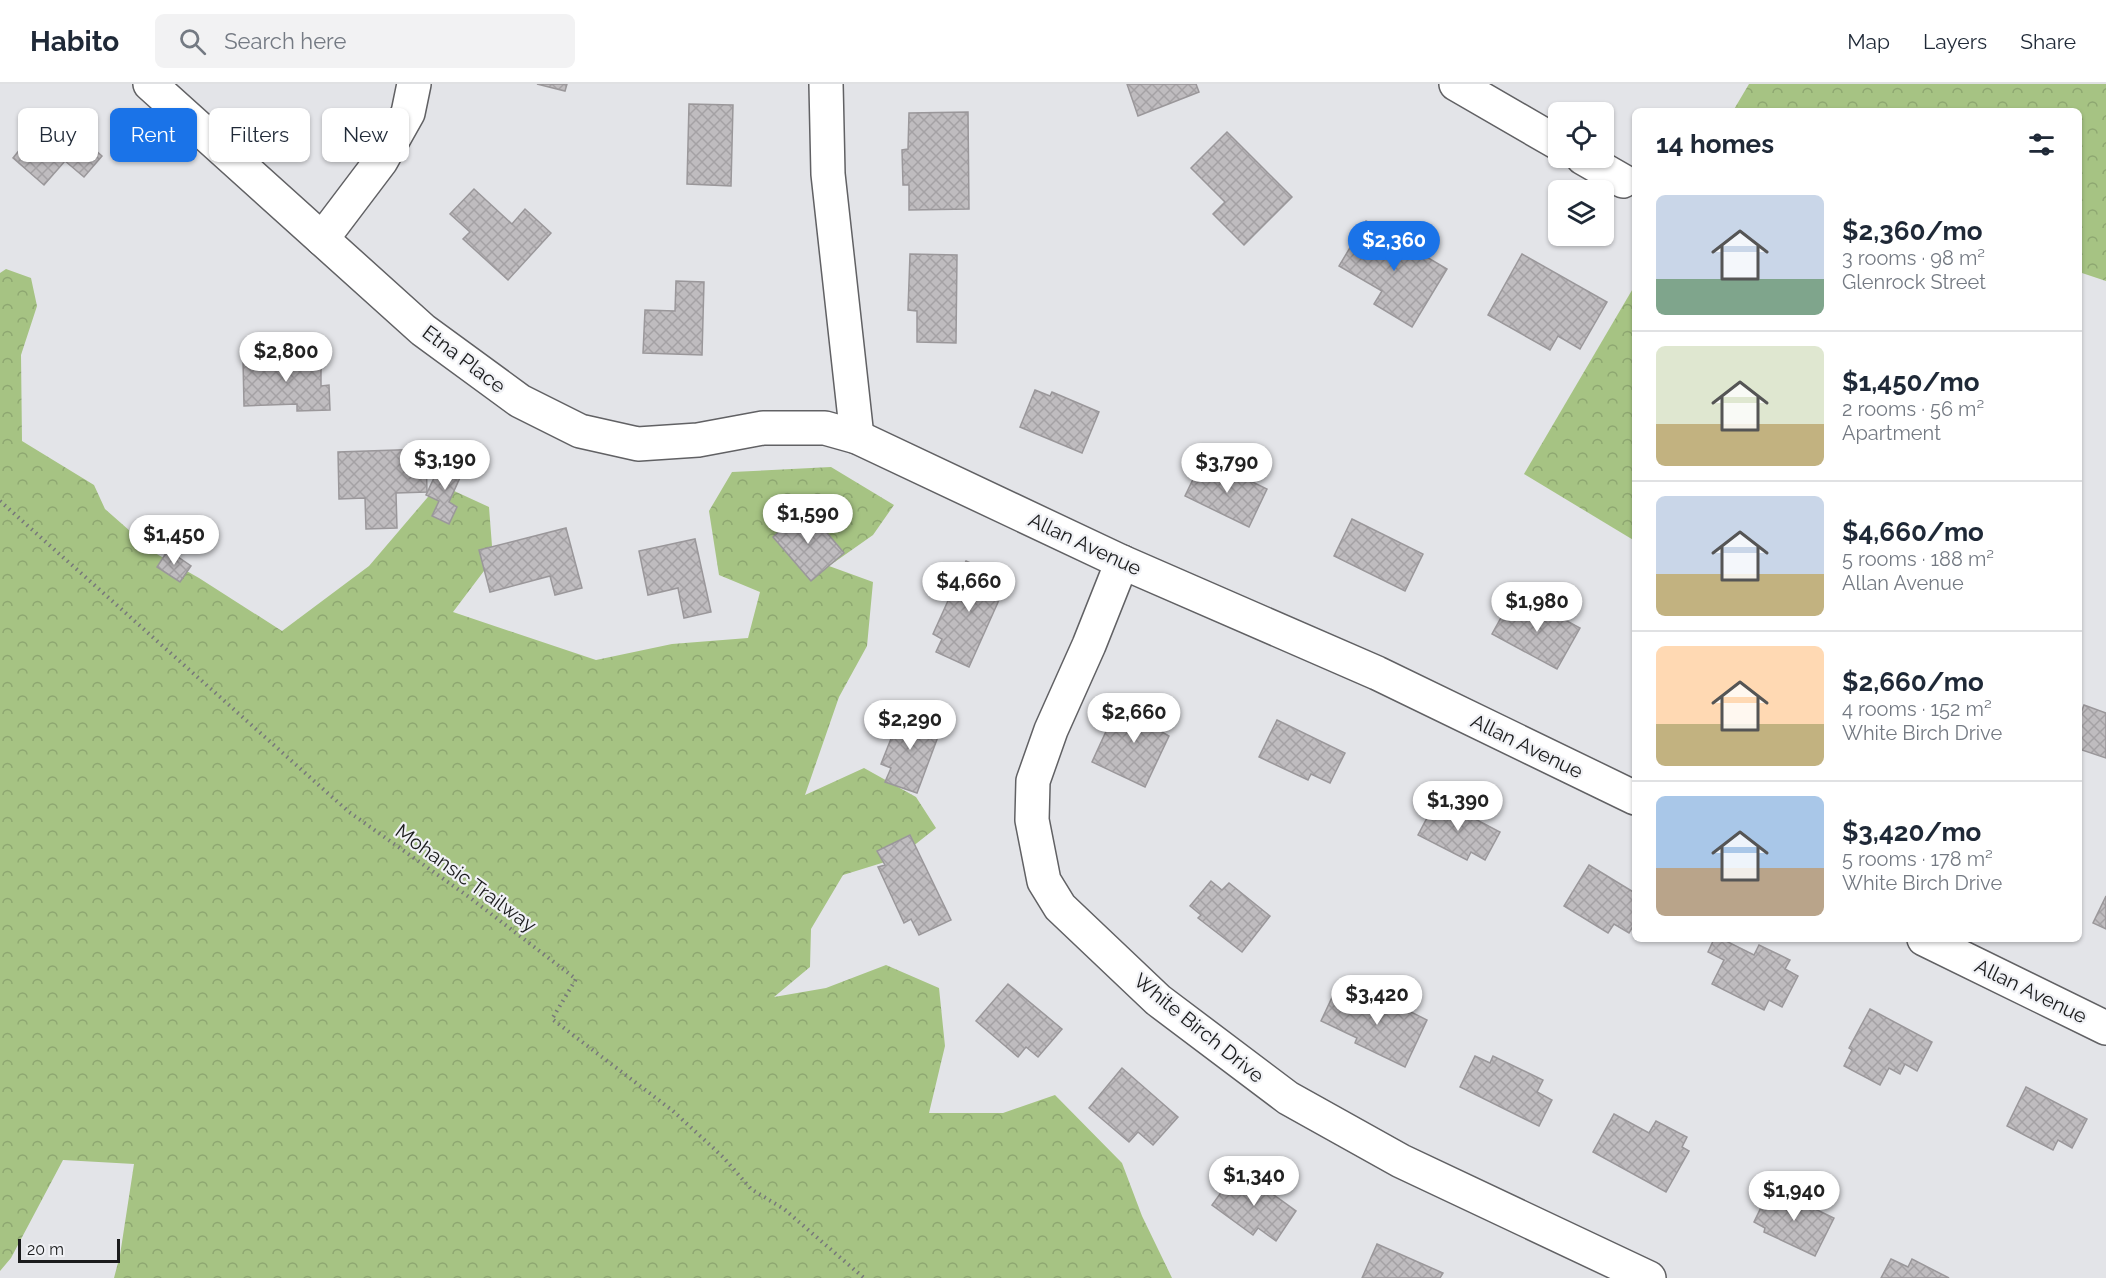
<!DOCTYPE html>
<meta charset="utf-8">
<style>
body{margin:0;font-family:Raleway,sans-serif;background:#f2f2f3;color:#1f2937;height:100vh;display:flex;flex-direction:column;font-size:22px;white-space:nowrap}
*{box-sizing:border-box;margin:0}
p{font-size:20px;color:#747a83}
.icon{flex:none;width:33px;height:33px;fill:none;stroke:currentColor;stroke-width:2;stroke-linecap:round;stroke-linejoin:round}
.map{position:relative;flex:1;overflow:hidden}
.drawer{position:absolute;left:1632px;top:24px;width:450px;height:834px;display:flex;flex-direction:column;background:#fff;border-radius:9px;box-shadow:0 2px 4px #0004}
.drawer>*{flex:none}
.hud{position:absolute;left:18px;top:24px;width:570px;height:54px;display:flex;gap:12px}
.fabs{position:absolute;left:1548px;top:18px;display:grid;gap:12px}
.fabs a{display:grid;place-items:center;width:66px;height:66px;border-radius:9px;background:#fff;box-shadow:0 2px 4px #0004;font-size:30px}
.scale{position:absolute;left:18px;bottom:15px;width:102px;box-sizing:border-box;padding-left:6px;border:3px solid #1a1b1c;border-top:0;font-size:16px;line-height:21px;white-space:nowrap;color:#1a1b1c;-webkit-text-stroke:4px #f0f1f5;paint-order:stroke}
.price{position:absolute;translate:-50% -51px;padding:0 14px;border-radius:21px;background:#fff;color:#222;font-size:20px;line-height:39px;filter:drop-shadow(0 2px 3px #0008)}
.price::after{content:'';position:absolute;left:50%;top:36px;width:18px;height:14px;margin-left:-9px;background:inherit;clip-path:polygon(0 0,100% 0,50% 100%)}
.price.active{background:#1a73e8;color:#fff}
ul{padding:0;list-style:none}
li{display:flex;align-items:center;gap:18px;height:150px;padding:0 24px}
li+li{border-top:2px solid #e0e1e3}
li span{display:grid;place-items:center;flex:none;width:168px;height:120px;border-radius:9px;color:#555}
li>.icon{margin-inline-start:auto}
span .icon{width:72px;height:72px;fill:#fffc;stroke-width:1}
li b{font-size:26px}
h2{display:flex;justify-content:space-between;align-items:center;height:72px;padding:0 24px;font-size:26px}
.chip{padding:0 21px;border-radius:9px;background:#fff;box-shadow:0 2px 4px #0004;font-size:21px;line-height:54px}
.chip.active{background:#1a73e8;color:#fff}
header{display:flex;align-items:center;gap:36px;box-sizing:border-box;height:84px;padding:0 30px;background:#fff;border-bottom:2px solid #e0e1e3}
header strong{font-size:28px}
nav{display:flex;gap:33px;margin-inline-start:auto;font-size:21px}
.search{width:420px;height:54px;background:#f2f2f3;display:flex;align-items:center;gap:15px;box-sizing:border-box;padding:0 21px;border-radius:9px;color:#747a83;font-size:22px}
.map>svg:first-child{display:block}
.forest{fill:url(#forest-crowns)}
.building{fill:url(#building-cross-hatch);stroke:#9a979a;stroke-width:1.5}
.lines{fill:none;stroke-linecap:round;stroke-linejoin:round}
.minor-casing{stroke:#616164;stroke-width:36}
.path{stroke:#77787a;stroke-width:4;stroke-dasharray:1.5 4.5;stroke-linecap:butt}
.minor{stroke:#fff;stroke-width:33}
.labels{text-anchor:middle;stroke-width:4.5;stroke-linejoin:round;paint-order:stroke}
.street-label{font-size:20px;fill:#1a1b1c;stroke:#f0f1f5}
</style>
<header>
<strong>Habito</strong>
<div class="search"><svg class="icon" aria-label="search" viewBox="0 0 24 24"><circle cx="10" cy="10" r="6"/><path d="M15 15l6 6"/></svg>Search here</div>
<nav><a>Map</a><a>Layers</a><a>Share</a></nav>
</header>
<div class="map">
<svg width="2106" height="1194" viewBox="0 0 2106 1194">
<defs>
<pattern id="forest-crowns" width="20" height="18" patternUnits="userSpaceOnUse" patternTransform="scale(1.5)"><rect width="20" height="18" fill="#a6c383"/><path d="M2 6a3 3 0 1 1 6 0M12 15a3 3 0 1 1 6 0" fill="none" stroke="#8ea771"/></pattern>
<pattern id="building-cross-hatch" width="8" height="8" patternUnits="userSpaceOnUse" patternTransform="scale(1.5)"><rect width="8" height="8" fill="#bfbcbf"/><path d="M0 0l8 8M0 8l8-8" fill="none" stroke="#a4a1a4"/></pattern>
</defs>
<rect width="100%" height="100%" fill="#e3e4e8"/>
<g class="forest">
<polygon points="1749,0 2106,0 2106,197 2079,188 2079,27 1733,27"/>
<polygon points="6,185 31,194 37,222 21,271 22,357 94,401 105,425 155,469 199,494 282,547 369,482 439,400 489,423 493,475 453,528 596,576 672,560 748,554 760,508 719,491 709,427 732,388 831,383 894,421 873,451 829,482 873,498 867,562 839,613 805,711 864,684 916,713 936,744 898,774 843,791 811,845 810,883 774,913 826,904 886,881 939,904 945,962 929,1029 1003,1029 1055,1011 1122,1079 1142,1132 1172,1194 114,1194 120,1171 134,1080 63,1076 11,1174 0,1187 0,189"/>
<polygon points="1635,201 1635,457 1524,390"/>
</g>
<g class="building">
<polygon points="537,0 567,0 565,7"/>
<polygon points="1127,0 1196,0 1199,8 1138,32"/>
<polygon points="689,20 733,21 731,102 687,100"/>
<polygon points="51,27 102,72 84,93 65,77 44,101 13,74"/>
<polygon points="968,28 969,125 909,126 909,101 903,101 902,66 908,65 909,29"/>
<polygon points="1227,48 1292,113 1244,161 1213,130 1225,118 1191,84"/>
<polygon points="474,105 512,140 525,125 551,149 508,196 463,155 470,148 450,130"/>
<polygon points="1366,137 1447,185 1412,243 1374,220 1382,207 1339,182"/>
<polygon points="910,170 957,171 956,259 917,258 917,227 908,226"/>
<polygon points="1522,170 1607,218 1580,265 1558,252 1550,266 1488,231"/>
<polygon points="676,197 704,198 702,271 643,269 645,226 675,227"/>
<polygon points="321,273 321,302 329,301 330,326 297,327 297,320 244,322 243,276"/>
<polygon points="1035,306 1050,312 1052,308 1099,328 1082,369 1020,343"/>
<polygon points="426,365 427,408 396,409 397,444 366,445 365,414 339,415 338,368"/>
<polygon points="442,377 463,387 449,418 457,423 449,440 432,432 439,417 426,411"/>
<polygon points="1218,381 1267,405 1249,443 1185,412 1199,383 1214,389"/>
<polygon points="806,424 844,469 811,497 773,453"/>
<polygon points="1352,435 1423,470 1405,507 1334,472"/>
<polygon points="566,444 582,504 555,511 550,492 490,508 479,466"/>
<polygon points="695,455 711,528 684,534 678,504 648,511 639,467"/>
<polygon points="168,466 191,482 180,498 157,483"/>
<polygon points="966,477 1008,496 969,583 936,568 942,555 933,550"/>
<polygon points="1532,518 1580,544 1557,585 1492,550 1508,521 1525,530"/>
<polygon points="1134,617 1169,633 1162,648 1169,652 1145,703 1092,678 1109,641 1112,642 1119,628 1126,632"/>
<polygon points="2084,621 2106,629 2106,674 2079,665 2079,634"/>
<polygon points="902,627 942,642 917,709 885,698 891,684 881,680"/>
<polygon points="1277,636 1345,669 1330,699 1311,690 1308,696 1259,673"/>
<polygon points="1437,715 1500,748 1485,776 1471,768 1467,776 1418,751"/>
<polygon points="910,751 951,836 919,851 911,835 904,839 878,783 885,781 877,767"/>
<polygon points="1589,781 1635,809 1635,839 1629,849 1614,840 1608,849 1564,822"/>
<polygon points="1211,797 1222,806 1229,799 1270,832 1242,868 1198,834 1201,831 1190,822"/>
<polygon points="2106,812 2106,845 2093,839"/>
<polygon points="1714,855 1722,855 1754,871 1759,861 1790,876 1785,885 1798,892 1782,923 1769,916 1764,926 1712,900 1724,876 1708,868"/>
<polygon points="1008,900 1062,945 1038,973 1026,963 1018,973 976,937"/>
<polygon points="1335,907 1373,925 1379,912 1427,936 1405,983 1355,959 1357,954 1321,937"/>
<polygon points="1870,925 1932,958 1917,987 1905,980 1900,990 1889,984 1880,1001 1844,982 1852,966 1849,964"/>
<polygon points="1475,972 1490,979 1493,972 1543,996 1537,1008 1552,1016 1539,1042 1460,1003"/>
<polygon points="1122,984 1178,1033 1153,1061 1138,1048 1129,1058 1089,1024"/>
<polygon points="2026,1003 2087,1035 2072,1064 2058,1056 2053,1066 2007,1042"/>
<polygon points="1614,1030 1649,1049 1656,1037 1687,1053 1682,1063 1689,1067 1666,1108 1593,1068"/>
<polygon points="1238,1085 1296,1127 1276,1157 1258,1144 1253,1151 1212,1121"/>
<polygon points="1769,1107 1780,1112 1782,1109 1834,1134 1815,1172 1764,1148 1765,1144 1754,1138"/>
<polygon points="1377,1160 1443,1189 1440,1194 1362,1194"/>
<polygon points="1891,1175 1908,1183 1912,1175 1949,1194 1881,1194"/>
</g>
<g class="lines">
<defs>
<g id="minor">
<polyline points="150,0 423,246 520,317 580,347 638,360 698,356 763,344 825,344 857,353 1122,478 1377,589 1635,714"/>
<polyline points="826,0 828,90 857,353"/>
<polyline points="1456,0 1558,59"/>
<polyline points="1583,74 1623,97"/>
<polyline points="322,155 381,77 408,29 414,0"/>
<polyline points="1122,478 1089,561 1051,646 1033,697 1032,736 1044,797 1060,823 1158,916 1288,1014 1401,1077 1649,1194"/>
<polyline points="1924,855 2106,944"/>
</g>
</defs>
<use href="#minor" class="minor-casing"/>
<polyline class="path" points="0,417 349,728 469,813 576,895 552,935 673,1027 723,1073 751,1105 784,1125 864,1194"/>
<use href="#minor" class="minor"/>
</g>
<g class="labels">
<g class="street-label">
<text transform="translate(464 275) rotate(37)" y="7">Etna Place</text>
<text transform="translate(1085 460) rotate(25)" y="7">Allan Avenue</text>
<text transform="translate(1527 662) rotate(26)" y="7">Allan Avenue</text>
<text transform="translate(466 794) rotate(36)" y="7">Mohansic Trailway</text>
<text transform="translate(2031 907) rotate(26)" y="7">Allan Avenue</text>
<text transform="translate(1199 944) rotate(39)" y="7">White Birch Drive</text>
</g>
</g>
</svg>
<div class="fabs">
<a><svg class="icon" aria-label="locate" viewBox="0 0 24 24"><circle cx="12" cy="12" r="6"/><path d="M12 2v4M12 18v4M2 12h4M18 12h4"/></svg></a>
<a><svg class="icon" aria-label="layers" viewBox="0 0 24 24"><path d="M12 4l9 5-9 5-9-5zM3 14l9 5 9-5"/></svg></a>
</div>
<div class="scale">20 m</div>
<b class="price active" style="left:1394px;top:188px">$2,360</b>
<b class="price" style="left:286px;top:299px">$2,800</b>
<b class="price" style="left:445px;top:407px">$3,190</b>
<b class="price" style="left:1227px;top:410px">$3,790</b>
<b class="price" style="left:808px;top:461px">$1,590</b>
<b class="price" style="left:174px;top:482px">$1,450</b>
<b class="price" style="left:969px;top:529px">$4,660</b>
<b class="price" style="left:1537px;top:549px">$1,980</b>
<b class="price" style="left:1134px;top:660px">$2,660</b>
<b class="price" style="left:910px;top:667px">$2,290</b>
<b class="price" style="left:1458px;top:748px">$1,390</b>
<b class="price" style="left:1377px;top:942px">$3,420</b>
<b class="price" style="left:1254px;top:1123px">$1,340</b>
<b class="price" style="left:1794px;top:1138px">$1,940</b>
<div class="hud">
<a class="chip">Buy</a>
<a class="chip active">Rent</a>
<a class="chip">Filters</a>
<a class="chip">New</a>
</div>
<section class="drawer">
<h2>14 homes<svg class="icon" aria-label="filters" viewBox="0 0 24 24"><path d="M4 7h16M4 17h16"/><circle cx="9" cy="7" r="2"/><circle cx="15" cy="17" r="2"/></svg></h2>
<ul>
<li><span style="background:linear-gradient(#c9d6e8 70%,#7fa58c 0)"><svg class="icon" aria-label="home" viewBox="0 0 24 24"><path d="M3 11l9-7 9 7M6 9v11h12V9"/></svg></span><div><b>$2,360/mo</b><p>3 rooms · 98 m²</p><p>Glenrock Street</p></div></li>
<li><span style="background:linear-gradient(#dfe7d0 65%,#c2b280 0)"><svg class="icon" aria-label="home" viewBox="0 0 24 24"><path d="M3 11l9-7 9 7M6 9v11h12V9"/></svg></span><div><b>$1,450/mo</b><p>2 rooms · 56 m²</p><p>Apartment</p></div></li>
<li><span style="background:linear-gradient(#c9d6e8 65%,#c2b280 0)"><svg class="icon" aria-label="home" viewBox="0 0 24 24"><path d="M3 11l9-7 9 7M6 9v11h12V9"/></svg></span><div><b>$4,660/mo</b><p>5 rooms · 188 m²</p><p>Allan Avenue</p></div></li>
<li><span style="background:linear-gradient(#ffd9b3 65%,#c2b280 0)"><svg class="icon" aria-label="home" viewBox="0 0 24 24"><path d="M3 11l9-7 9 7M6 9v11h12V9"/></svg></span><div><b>$2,660/mo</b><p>4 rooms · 152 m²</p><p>White Birch Drive</p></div></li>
<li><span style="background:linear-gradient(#a9c7e8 60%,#b9a48a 0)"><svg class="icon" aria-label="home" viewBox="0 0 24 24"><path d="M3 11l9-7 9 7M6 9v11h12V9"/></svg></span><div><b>$3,420/mo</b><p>5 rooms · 178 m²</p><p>White Birch Drive</p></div></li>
</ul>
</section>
</div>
